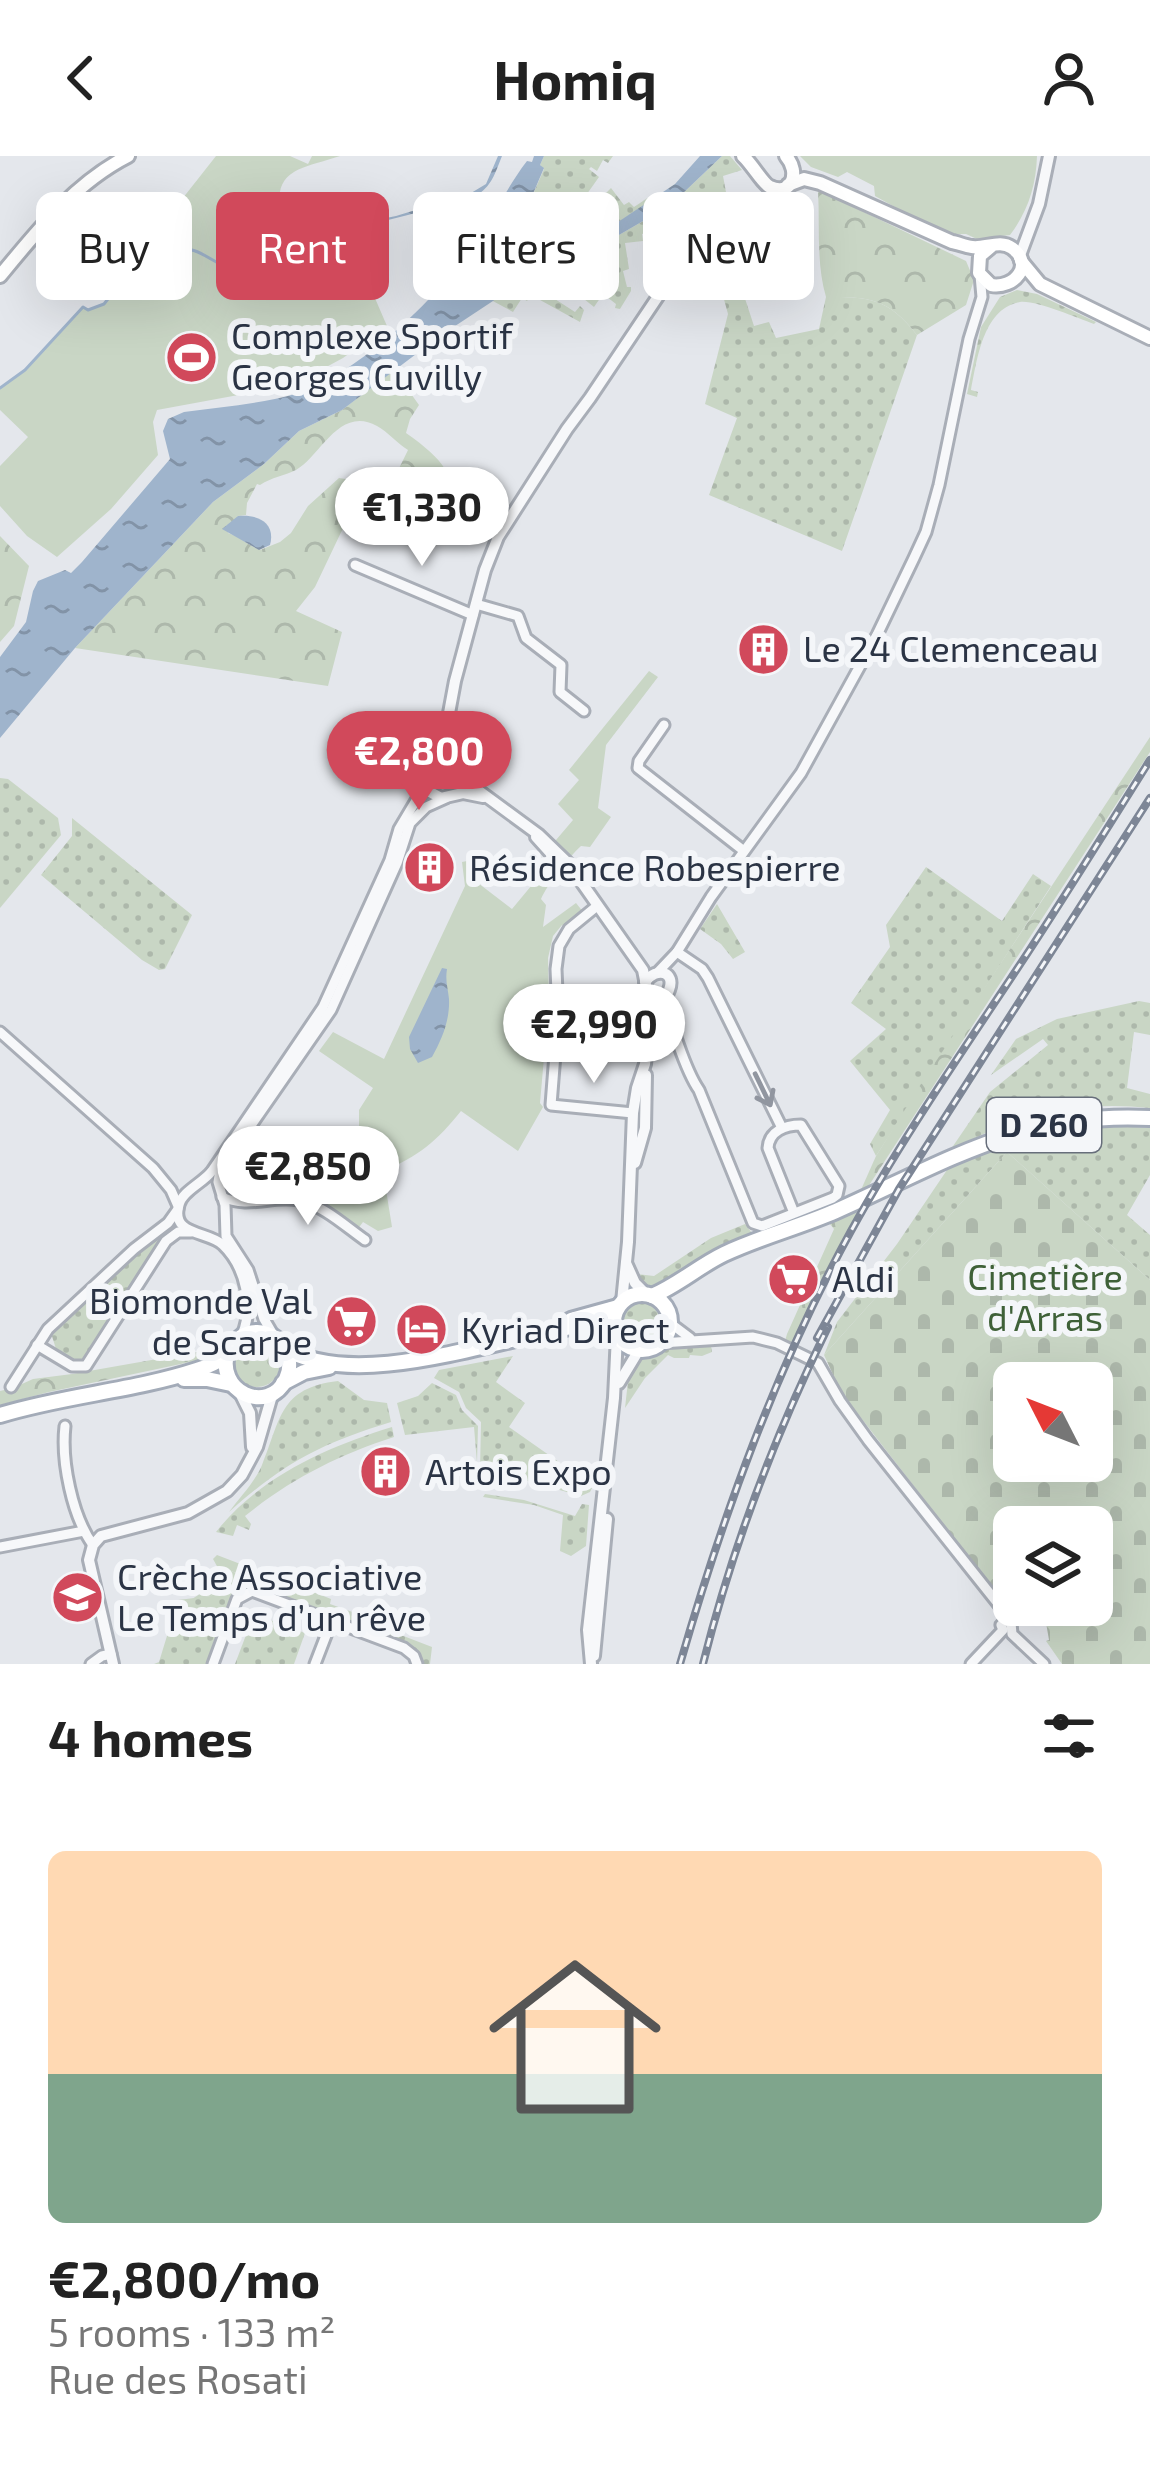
<!DOCTYPE html>
<meta charset="utf-8">
<style>
body{margin:0;font-family:"Exo 2",sans-serif;background:#f2f2f2;color:#222;height:100vh;display:flex;flex-direction:column;font-size:45px;white-space:nowrap}
*{box-sizing:border-box;margin:0}
p{font-size:39px;color:#767676}
.icon{flex:none;width:66px;height:66px;fill:none;stroke:currentColor;stroke-width:2;stroke-linecap:round;stroke-linejoin:round}
.map{position:relative;height:1508px;overflow:hidden}
.panel{display:flex;flex-direction:column;background:#fff;flex:1}
.panel>*{flex:none}
.banner{position:absolute;left:36px;top:36px;width:1080px;height:108px;display:flex;gap:24px}
.needle{width:78px;rotate:312deg}
.tools{position:absolute;left:993px;top:1206px;display:grid;gap:24px}
.tools a{display:grid;place-items:center;width:120px;height:120px;border-radius:18px;background:#fff;box-shadow:0 12px 48px #0002;font-size:60px}
.price{position:absolute;translate:-50% -102px;padding:0 27px;border-radius:42px;background:#fff;color:#222;font-size:39px;line-height:78px;filter:drop-shadow(0 3px 6px #0008)}
.price::after{content:'';position:absolute;left:50%;top:72px;width:36px;height:27px;margin-left:-18px;background:inherit;clip-path:polygon(0 0,100% 0,50% 100%)}
.price.selected{background:#d1495b;color:#fff}
ul{padding:0;list-style:none}
li{display:grid;align-content:center;gap:24px;height:636px;padding:0 48px}
li+li{border-top:3px solid #e0e0e0}
li span{display:grid;place-items:center;height:372px;border-radius:18px;color:#555}
li>.icon{margin-inline-start:auto}
span .icon{width:216px;height:216px;fill:#fffc;stroke-width:1}
li b{font-size:51px}
h2{display:flex;justify-content:space-between;align-items:center;height:144px;padding:0 48px;font-size:51px}
.tag{padding:0 42px;border-radius:18px;background:#fff;box-shadow:0 12px 48px #0002;font-size:42px;line-height:108px}
.tag.selected{background:#d1495b;color:#fff}
header{display:flex;justify-content:space-between;align-items:center;height:156px;padding:0 48px;background:#fff;font-size:54px;font-weight:700}
.map>svg:first-child{display:block}
.grass{fill:url(#grass-dots)}
.forest{fill:url(#forest-crowns)}
.cemetery{fill:url(#cemetery-stones);fill-rule:evenodd}
.park{fill:#c9d6c5}
.water{fill:url(#water-ripples)}
.lines{fill:none;stroke-linecap:round;stroke-linejoin:round}
.stream{stroke:#9fb4cc;stroke-width:3}
.minor-casing{stroke:#a9aeb7;stroke-width:15}
.tertiary-casing{stroke:#a9aeb7;stroke-width:16}
.secondary-casing{stroke:#a9aeb7;stroke-width:18}
.primary-casing{stroke:#a3abb8;stroke-width:20}
.minor{stroke:#f7f8fa;stroke-width:9}
.tertiary{stroke:#f7f8fa;stroke-width:10}
.secondary{stroke:#fff;stroke-width:12}
.primary{stroke:#fff;stroke-width:14}
.rail-casing{stroke:#7d8696;stroke-width:8}
.rail{stroke:#f4f6f9;stroke-width:3;stroke-dasharray:9;stroke-linecap:butt}
.oneway{stroke:#9196a0}
.labels{text-anchor:middle;stroke-width:12;stroke-linejoin:round;paint-order:stroke}
.shield{fill:#f4f6f9;stroke:#676e7b;stroke-width:3}
.shield-label{font-size:33px;font-weight:bold;fill:#2b3445}
.poi-label{font-size:36px;fill:#2b3445;stroke:#f4f6f9;text-anchor:start}
.park-label{font-size:36px;fill:#3f6138;stroke:#f4f6f9}
</style>
<header><svg class="icon" aria-label="back" viewBox="0 0 24 24"><path d="M15 5l-7 7 7 7"/></svg>Homiq<svg class="icon" aria-label="person" viewBox="0 0 24 24"><circle cx="12" cy="8" r="4"/><path d="M4 21q1-7 8-7t8 7"/></svg></header>
<div class="map">
<svg width="1150" height="1508" viewBox="0 0 1150 1508">
<defs>
<pattern id="grass-dots" width="8" height="8" patternUnits="userSpaceOnUse" patternTransform="scale(3)"><rect width="8" height="8" fill="#c9d6c5"/><path d="M2 2h.1M6 6h.1" fill="none" stroke="#adb8ab" stroke-width="1.8" stroke-linecap="round"/></pattern>
<pattern id="forest-crowns" width="20" height="18" patternUnits="userSpaceOnUse" patternTransform="scale(3)"><rect width="20" height="18" fill="#c9d6c5"/><path d="M2 6a3 3 0 1 1 6 0M12 15a3 3 0 1 1 6 0" fill="none" stroke="#adb8ab"/></pattern>
<pattern id="cemetery-stones" width="16" height="16" patternUnits="userSpaceOnUse" patternTransform="scale(3)"><rect width="16" height="16" fill="#c9d6c5"/><path d="M2 7V4a2 2 0 0 1 4 0v3zM10 15v-3a2 2 0 0 1 4 0v3z" fill="#adb8ab"/></pattern>
<pattern id="water-ripples" width="26" height="14" patternUnits="userSpaceOnUse" patternTransform="scale(3)"><rect width="26" height="14" fill="#9fb4cc"/><path d="M2 4q2-2 4 0t4 0M15 11q2-2 4 0t4 0" fill="none" stroke="#8293a7"/></pattern>
</defs>
<rect width="100%" height="100%" fill="#e4e7ec"/>
<g class="grass">
<polygon points="544,0 613,0 608,7 603,4 597,15 591,11 589,13 599,21 572,59 583,74 593,66 598,70 618,55 615,50 617,47 606,37 611,32 624,49 629,46 634,51 649,41 650,46 603,76 519,101 512,100 511,89 544,13 540,9"/>
<polygon points="722,0 730,0 742,14 723,20 726,36 729,36 731,41 728,45 725,44 716,57 719,60 711,65 709,62 693,66 690,60 653,67 651,76 642,78 643,85 625,87 629,113 623,115 627,131 631,131 631,135 620,153 615,152 616,148 603,138 594,151 584,143 587,137 553,115 541,134 575,156 580,150 584,154 580,166 531,139 527,145 522,142 513,156 491,144 531,120 600,90 650,61 680,40"/>
<path d="M 732,103 L 754,170 L 769,166 L 776,182 L 819,173 L 826,141 C 870,141 888,142 917,179 L 842,395 L 709,339 L 737,262 L 705,248 L 728,158 L 714,107 Z"/>
<path d="M 1017,134 L 1037,138 L 1096,166 L 1094,168 C 1077,162 1036,144 1020,146 C 983,152 977,204 971,234 L 978,236 L 977,241 L 967,238 L 981,171 L 1000,141 Z"/>
<polygon points="0,622 8,623 58,662 61,679 0,752"/>
<polygon points="72,662 192,759 165,813 159,814 142,804 41,719 72,680"/>
<polygon points="926,711 1002,765 1033,718 1051,730 876,1000 870,988 890,954 850,905 886,873 851,847 890,791 886,769"/>
<polygon points="717,748 745,796 733,803 721,788 700,773"/>
<path d="M 1139,845 L 1150,847 L 1150,879 L 1134,876 L 1127,932 L 1150,938 L 1150,952 C 1104,947 1055,951 1011,966 C 991,973 971,985 951,993 L 990,936 L 1048,889 L 1043,883 L 991,919 L 1016,883 L 1057,863 Z"/>
<polygon points="1089,968 1150,972 1150,1019 1127,1059 1150,1079 1150,1124 1007,996 824,1199 837,1166 897,1088 949,1011 989,991 1029,978"/>
<polygon points="745,1068 752,1077 749,1083 659,1132 643,1128 637,1118 654,1120 711,1082"/>
<polygon points="169,1069 173,1075 156,1097 146,1106 86,1202 77,1205 56,1193 51,1177 58,1168 151,1081"/>
<circle cx="641" cy="1165" r="20"/>
<circle cx="257" cy="1208" r="23"/>
<polygon points="668,1189 681,1192 711,1190 712,1196 702,1200 690,1199 689,1202 674,1202 668,1199 645,1222 625,1252 629,1216 638,1201 656,1197"/>
<polygon points="513,1200 496,1226 525,1247 509,1271 593,1330 590,1336 581,1340 524,1324 486,1320 480,1315 481,1266 466,1252 459,1236 434,1222 439,1214"/>
<path d="M 338,1225 L 364,1244 L 387,1247 L 391,1266 C 320,1288 285,1306 229,1356 C 240,1341 255,1326 262,1309 C 281,1263 279,1232 338,1225 Z"/>
<polygon points="432,1227 456,1239 462,1254 478,1270 477,1307 474,1271 405,1279 397,1247 418,1240"/>
<path d="M 392,1271 L 394,1281 C 338,1299 291,1323 245,1360 L 251,1368 L 249,1374 L 237,1369 L 233,1380 L 216,1376 C 259,1321 327,1291 392,1271 Z"/>
<polygon points="485,1338 524,1344 575,1360 582,1348 589,1349 586,1390 571,1400 560,1395 563,1359 534,1349 483,1341"/>
<path d="M 226,1413 L 275,1432 L 286,1425 L 331,1443 L 330,1448 L 389,1469 L 388,1474 L 432,1491 L 430,1508 L 422,1508 L 420,1499 L 405,1487 L 255,1429 C 224,1440 217,1480 206,1508 L 154,1508 L 159,1506 L 178,1444 L 211,1440 Z"/>
<polygon points="254,1458 305,1477 294,1508 235,1508"/>
</g>
<g class="forest">
<path d="M 818,34 L 966,105 L 974,124 L 966,149 L 917,179 C 888,142 870,141 826,141 C 816,107 820,70 818,34 Z"/>
<path d="M 394,214 L 419,249 L 410,263 L 406,277 C 453,310 452,322 466,376 L 385,341 L 408,294 C 397,287 388,276 377,270 C 339,249 320,301 296,314 C 284,320 272,321 260,329 L 257,328 L 247,347 L 246,359 L 238,360 L 228,377 C 241,381 247,389 260,394 L 280,386 L 291,377 L 308,350 L 339,322 L 365,326 L 315,431 L 296,455 L 342,476 L 328,530 L 75,492 L 213,346 L 264,308 L 299,275 L 342,254 Z"/>
<polygon points="0,380 29,410 14,470 0,486"/>
<polygon points="1150,581 1150,596 866,1034 860,1036 876,1000 919,931"/>
<polygon points="860,1051 791,1189 785,1185 787,1178 834,1073 829,1067 830,1063"/>
<polygon points="197,1196 205,1196 209,1202 49,1236 0,1249 0,1235 13,1232 33,1223 72,1218"/>
<polygon points="217,1399 285,1425 275,1432 226,1413 211,1440 192,1443 203,1436 218,1412 213,1403"/>
</g>
<path class="cemetery" d="M 1007,996 L 1150,1124 L 1150,1508 L 1062,1508 L 1046,1485 L 1049,1484 L 1045,1461 L 1040,1461 L 1036,1451 L 1092,1449 L 1092,1371 L 1014,1371 L 1014,1432 L 996,1430 L 995,1435 L 841,1236 L 824,1199 ZM 1014,1227 L 1092,1227 L 1092,1305 L 1014,1305 Z"/>
<g class="park">
<path d="M 216,0 L 290,0 L 308,8 L 312,0 L 340,0 C 305,12 270,12 282,59 L 296,68 L 283,73 L 284,80 L 307,73 L 323,81 L 346,75 L 387,170 L 343,202 L 293,229 L 157,254 L 153,266 L 158,299 L 111,353 L 57,401 L 27,380 L 0,350 L 0,310 L 28,281 L 0,254 L 0,232 L 25,214 L 83,151 L 88,154 L 104,148 L 111,139 L 177,92 L 138,64 L 160,51 L 179,47 Z"/>
<path d="M 800,0 L 1037,0 C 1036,30 1028,55 1010,79 L 977,83 L 966,78 L 952,78 L 920,65 L 875,40 L 874,30 L 847,16 L 838,21 L 811,11 Z"/>
<path d="M 649,515 L 658,521 L 606,589 L 598,652 L 611,661 L 590,691 L 581,690 C 569,701 547,729 541,743 L 546,749 L 543,771 L 576,747 L 584,757 L 565,772 L 562,769 L 553,780 L 548,802 L 549,845 L 540,947 L 543,951 L 518,995 L 461,955 C 438,984 418,1001 383,1015 L 392,1071 L 378,1075 L 363,1066 L 357,1074 C 339,1061 319,1041 297,1038 C 274,1035 247,1048 228,1035 L 227,1023 L 244,1032 L 293,1027 L 319,1039 L 359,981 L 359,954 L 373,932 L 319,895 L 333,876 L 384,903 L 465,730 L 462,706 L 472,704 L 478,727 L 512,753 L 556,700 L 556,684 L 573,664 L 558,648 L 579,624 L 569,614 Z"/>
</g>
<g class="water">
<path d="M 498,0 L 502,0 C 495,17 492,31 475,40 C 407,62 337,73 272,100 L 270,96 L 327,74 L 396,60 L 471,37 L 486,28 Z"/>
<path d="M 534,0 L 544,0 L 540,9 L 544,12 L 511,89 L 511,98 L 516,101 L 556,86 L 579,84 L 603,76 L 675,28 L 700,0 L 722,0 L 680,40 L 650,61 L 600,90 L 531,120 L 440,180 L 342,254 L 299,275 L 264,308 L 213,346 L 75,492 L 0,582 L 0,501 L 26,466 L 33,435 L 38,425 L 65,414 L 71,417 L 82,406 L 170,303 L 163,275 L 168,263 L 184,256 C 221,251 260,248 295,238 C 356,220 436,143 473,91 C 493,63 506,32 527,5 L 532,6 Z"/>
<path d="M 238,360 C 258,358 276,367 270,389 L 259,394 L 222,373 Z"/>
<path d="M 442,812 L 447,813 C 445,825 448,832 449,843 C 450,864 442,883 432,901 L 418,907 L 410,893 L 409,881 Z"/>
</g>
<g class="lines">
<path class="stream" d="M 0,232 L 25,214 L 83,151 L 88,154 L 104,148 L 111,139 L 175,93 C 197,89 211,106 231,113 L 250,106"/>
<defs>
<g id="minor">
<polyline points="145,68 172,88"/>
<polyline points="355,409 473,459"/>
<polyline points="476,448 518,460 526,482 561,509 560,536 584,555"/>
<polyline points="664,569 639,605 638,612 744,695"/>
<polyline points="597,750 569,773 559,790 556,813 558,860 551,949 633,957"/>
<polyline points="677,796 702,813 708,822 782,972"/>
<polyline points="658,816 677,796 711,741 801,617 877,479 914,402 926,376 939,329 969,183 982,141 980,119"/>
<path d="M 666,840 C 667,861 687,917 699,934 L 753,1067 L 762,1070 L 833,1042 L 837,1039 L 839,1030 L 801,969 C 785,969 769,975 768,992 L 794,1057"/>
<polyline points="0,876 153,1012 171,1034 178,1050"/>
<path d="M 222,1041 C 249,1053 272,1039 298,1044 C 323,1049 345,1070 365,1084"/>
<polyline points="670,1167 690,1182"/>
<path d="M 242,1179 C 254,1151 246,1111 223,1089 C 209,1075 170,1080 179,1049 C 182,1035 203,1027 212,1015 L 323,851 L 390,704 L 399,673 L 427,626"/>
<polyline points="274,1180 264,1163 248,1114 226,1080 225,1049 218,1026 220,1014 331,854 397,707 410,667 426,651 446,642"/>
<polyline points="661,1187 753,1181 777,1187 818,1207 840,1245 868,1284 1003,1454 1007,1464 1011,1467 1012,1478 1044,1508"/>
<polyline points="37,1189 72,1210 86,1210 166,1085 178,1076 191,1076"/>
<polyline points="11,1231 48,1173 134,1093 168,1067 178,1053"/>
<path d="M 65,1270 C 61,1305 72,1360 93,1389"/>
<polyline points="0,1391 84,1375"/>
<polyline points="91,1508 102,1500 111,1498"/>
<polyline points="213,1508 237,1443 252,1435 404,1492 414,1500 417,1508"/>
<polyline points="315,1508 332,1464"/>
<polyline points="971,1508 1003,1474 1001,1469 1007,1464"/>
</g>
<g id="tertiary">
<polyline points="1019,102 1039,48 1049,0"/>
<polyline points="438,582 438,601 427,624 430,636 441,642 463,637 483,641"/>
<polyline points="536,681 572,721"/>
<path d="M 645,826 C 657,810 676,816 669,834 C 666,843 657,852 653,861"/>
<polyline points="635,1007 645,972 646,919"/>
<polyline points="626,1107 635,1127 646,1138"/>
<path d="M 622,1146 L 628,1086 L 633,957 L 637,932 L 645,908 L 649,873 L 649,844 L 643,814 L 568,707 L 539,679 L 456,618 L 447,601 L 444,584 L 455,525 L 485,414 L 498,381 L 567,273 L 590,242 L 667,127 C 688,104 720,98 744,79 C 761,66 768,46 783,32"/>
<polyline points="619,1227 639,1194"/>
<polyline points="239,1235 250,1257 252,1291"/>
<polyline points="594,1500 607,1363"/>
<polyline points="113,1508 89,1404 93,1389 101,1380 188,1357 227,1335 242,1319 257,1291 273,1236"/>
<polyline points="591,1508 588,1474 614,1242 617,1179"/>
</g>
<g id="secondary">
<path d="M 743,0 C 752,8 763,28 770,31 C 791,41 801,17 786,0"/>
<path d="M 788,29 L 804,23 L 820,27 L 952,86 C 958,87 965,90 972,91 C 985,93 1000,83 1012,92 C 1035,109 1014,133 991,129 L 979,117 L 980,100 L 993,89"/>
<polyline points="1021,105 1040,128 1150,182"/>
<path d="M 0,120 C 37,75 75,27 128,0"/>
</g>
<g id="primary">
<circle cx="642" cy="1166" r="28"/>
<path d="M 652,1140 C 678,1129 699,1110 724,1098 C 760,1081 799,1071 836,1055 C 946,1006 1024,955 1150,962"/>
<polyline points="571,1164 618,1151"/>
<path d="M 285,1193 C 360,1236 500,1181 582,1169 L 600,1169 L 615,1175"/>
<polyline points="184,1223 207,1223 231,1228"/>
<polyline points="283,1227 304,1216 329,1211"/>
<path d="M 0,1259 C 65,1239 133,1235 197,1214 C 206,1211 215,1208 222,1202 C 234,1191 238,1176 257,1176 C 281,1177 296,1202 286,1223 C 268,1260 214,1236 228,1194"/>
</g>
</defs>
<use href="#minor" class="minor-casing"/>
<use href="#tertiary" class="tertiary-casing"/>
<use href="#secondary" class="secondary-casing"/>
<use href="#primary" class="primary-casing"/>
<use href="#minor" class="minor"/>
<use href="#tertiary" class="tertiary"/>
<use href="#secondary" class="secondary"/>
<use href="#primary" class="primary"/>
<defs>
<g id="rail">
<polyline points="817,1182 899,1033 1150,642"/>
<path d="M 680,1508 C 723,1359 776,1212 851,1075 C 901,984 960,899 1017,813 C 1063,744 1106,674 1150,604"/>
<path d="M 703,1508 C 732,1392 775,1279 828,1171"/>
</g>
</defs>
<use href="#rail" class="rail-casing"/>
<use href="#rail" class="rail"/>
</g>
<defs><path id="oneway-shaft" d="M-6 0H5M1.5-3L5.5 0L1.5 3" fill="none" stroke-width="1.6" stroke-linecap="round" stroke-linejoin="round" transform="scale(3)"/></defs>
<use class="oneway" href="#oneway-shaft" transform="translate(763 934) rotate(64)"/>
<defs>
<symbol id="stadium-disc" viewBox="-11 -11 22 22"><circle r="9.5" fill="#d1495b" stroke="#f4f6f9"/><path d="M0-5a6.5 5 0 1 0 0 10a6.5 5 0 1 0 0-10ZM-3.5-1.8h7v3.6h-7Z" fill="#fff"/></symbol>
<symbol id="building-disc" viewBox="-11 -11 22 22"><circle r="9.5" fill="#d1495b" stroke="#f4f6f9"/><path d="M-4-6H4V6H1V3H-1V6H-4ZM-2.5-4.3h1.7v1.8h-1.7ZM.8-4.3h1.7v1.8H.8ZM-2.5-1h1.7V.8h-1.7ZM.8-1h1.7V.8H.8Z" fill="#fff"/></symbol>
<symbol id="supermarket-disc" viewBox="-11 -11 22 22"><circle r="9.5" fill="#d1495b" stroke="#f4f6f9"/><path d="M-6-5.5h2.5l.6 2H6L4.5 2H-2.5L-4.4-4H-6ZM-1.5 3.2a1.3 1.3 0 1 0 .1 0ZM3 3.2a1.3 1.3 0 1 0 .1 0Z" fill="#fff"/></symbol>
<symbol id="hotel-disc" viewBox="-11 -11 22 22"><circle r="9.5" fill="#d1495b" stroke="#f4f6f9"/><path d="M-6-4.5h1.5V1H6V5H4.5V3h-9V5H-6ZM-4 0a1.8 1.8 0 1 1 3.6 0ZM.5 0V-2.5h3Q6-2.5 6 0Z" fill="#fff"/></symbol>
<symbol id="school-disc" viewBox="-11 -11 22 22"><circle r="9.5" fill="#d1495b" stroke="#f4f6f9"/><path d="M0-5L7-2L0 1L-7-2ZM-4 1L0 2.5L4 1V4Q0 6-4 4Z" fill="#fff"/></symbol>
</defs>
<g fill-rule="evenodd">
<use href="#stadium-disc" x="162" y="172" width="59" height="59"/>
<use href="#building-disc" x="734" y="464" width="59" height="59"/>
<use href="#building-disc" x="400" y="682" width="59" height="59"/>
<use href="#supermarket-disc" x="764" y="1094" width="59" height="59"/>
<use href="#supermarket-disc" x="322" y="1136" width="59" height="59"/>
<use href="#hotel-disc" x="392" y="1144" width="59" height="59"/>
<use href="#building-disc" x="356" y="1286" width="59" height="59"/>
<use href="#school-disc" x="48" y="1412" width="59" height="59"/>
</g>
<g class="labels">
<rect class="shield" x="987" y="942" width="114" height="54" rx="9"/>
<g class="shield-label">
<text x="1044" y="981">D 260</text>
</g>
<g class="poi-label">
<text x="231" y="193">Complexe Sportif<tspan x="231" dy="41">Georges Cuvilly</tspan></text>
<text x="803" y="506">Le 24 Clemenceau</text>
<text x="469" y="725">Résidence Robespierre</text>
<text x="832" y="1136">Aldi</text>
<text x="312" y="1158" text-anchor="end">Biomonde Val<tspan x="312" dy="41">de Scarpe</tspan></text>
<text x="461" y="1187">Kyriad Direct</text>
<text x="425" y="1329">Artois Expo</text>
<text x="117" y="1434">Crèche Associative<tspan x="117" dy="41">Le Temps d’un rêve</tspan></text>
</g>
<g class="park-label">
<text x="1045" y="1134">Cimetière<tspan x="1045" dy="41">d'Arras</tspan></text>
</g>
</g>
</svg>
<div class="tools">
<a><svg class="needle" viewBox="-14 -14 28 28"><path d="M0-13l5 13h-10z" fill="#e53935"/><path d="M0 13l5-13h-10z" fill="#767676"/></svg></a>
<a><svg class="icon" aria-label="layers" viewBox="0 0 24 24"><path d="M12 4l9 5-9 5-9-5zM3 14l9 5 9-5"/></svg></a>
</div>
<b class="price" style="left:422px;top:413px">€1,330</b>
<b class="price selected" style="left:419px;top:657px">€2,800</b>
<b class="price" style="left:594px;top:930px">€2,990</b>
<b class="price" style="left:308px;top:1072px">€2,850</b>
<div class="banner">
<a class="tag">Buy</a>
<a class="tag selected">Rent</a>
<a class="tag">Filters</a>
<a class="tag">New</a>
</div>
</div>
<section class="panel">
<h2>4 homes<svg class="icon" aria-label="filters" viewBox="0 0 24 24"><path d="M4 7h16M4 17h16"/><circle cx="9" cy="7" r="2"/><circle cx="15" cy="17" r="2"/></svg></h2>
<ul>
<li><span style="background:linear-gradient(#ffd9b3 60%,#7fa58c 0)"><svg class="icon" aria-label="home" viewBox="0 0 24 24"><path d="M3 11l9-7 9 7M6 9v11h12V9"/></svg></span><div><b>€2,800/mo</b><p>5 rooms · 133 m²</p><p>Rue des Rosati</p></div></li>
</ul>
</section>
